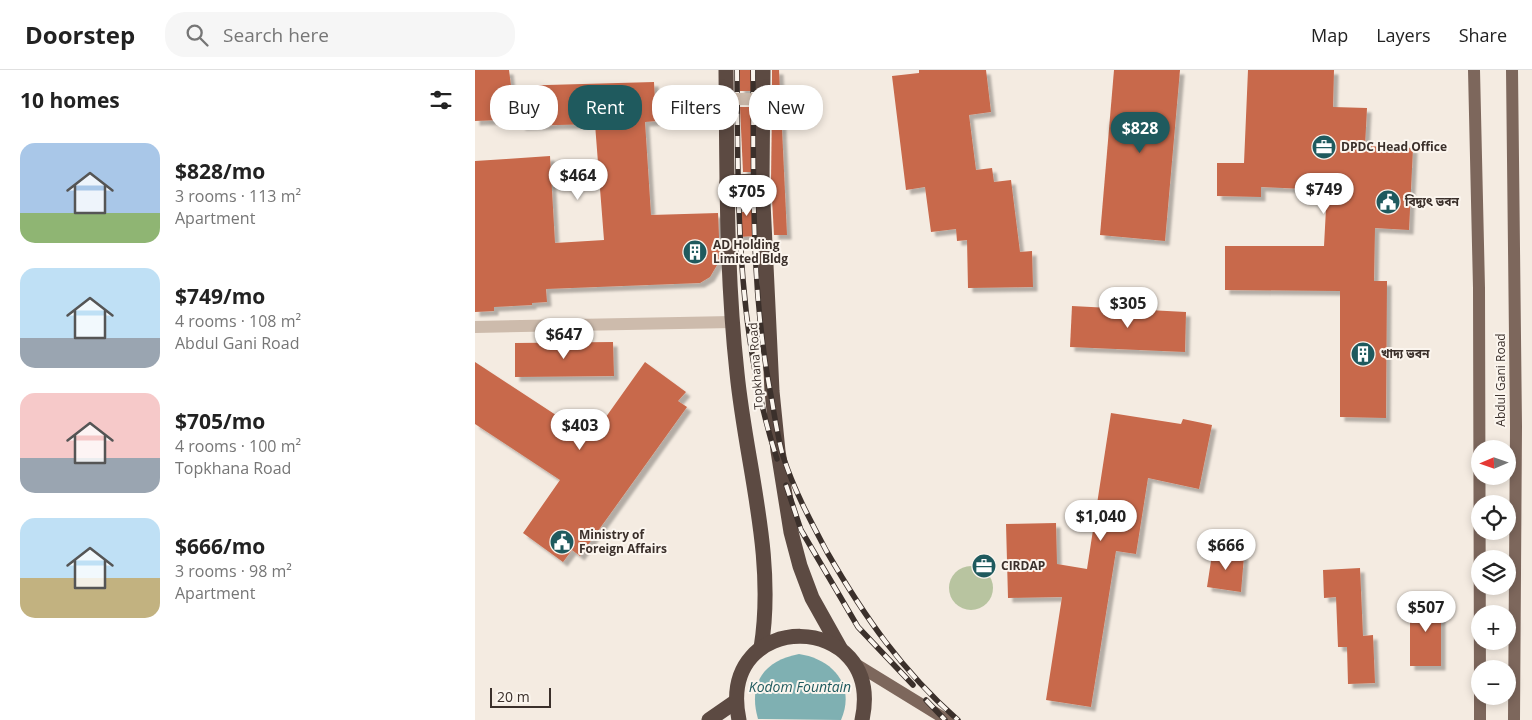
<!DOCTYPE html>
<meta charset="utf-8">
<style>
body{margin:0;font-family:"Open Sans","Noto Sans Bengali",sans-serif;background:#f6f6f6;color:#222;height:100vh;display:flex;flex-direction:column;font-size:19px;white-space:nowrap}
*{box-sizing:border-box;margin:0}
p{font-size:16px;color:#767676}
.icon{flex:none;width:28px;height:28px;fill:none;stroke:currentColor;stroke-width:2;stroke-linecap:round;stroke-linejoin:round}
.map{position:relative;flex:1;overflow:hidden}
.sheet{display:flex;flex-direction:column;background:#fff;width:475px}
.sheet>*{flex:none}
.banner{position:absolute;left:15px;top:15px;width:475px;height:45px;display:flex;gap:10px}
.needle{width:32px;rotate:268deg}
.fabs{position:absolute;left:996px;top:370px;display:grid;gap:10px}
.fabs a{display:grid;place-items:center;width:45px;height:45px;border-radius:50%;background:#fff;box-shadow:0 2px 8px #0003;font-size:25px}
.scale{position:absolute;left:15px;bottom:12px;width:61px;box-sizing:border-box;padding-left:5px;border:2px solid #3b302b;border-top:0;font-size:14px;line-height:18px;white-space:nowrap;color:#3b302b;-webkit-text-stroke:4px #fbf5ee;paint-order:stroke}
.price{position:absolute;translate:-50% -42px;padding:0 11px;border-radius:18px;background:#fff;color:#222;font-size:16px;line-height:32px;filter:drop-shadow(0 1px 2px #0008)}
.price::after{content:'';position:absolute;left:50%;top:30px;width:15px;height:11px;margin-left:-8px;background:inherit;clip-path:polygon(0 0,100% 0,50% 100%)}
.price.on{background:#1f5a5e;color:#fff}
ul{padding:0;list-style:none}
li{display:flex;align-items:center;gap:15px;height:125px;padding:0 20px}
li span{display:grid;place-items:center;flex:none;width:140px;height:100px;border-radius:15px;color:#555}
li>.icon{margin-inline-start:auto}
span .icon{width:60px;height:60px;fill:#fffc;stroke-width:1}
li b{font-size:21px}
h2{display:flex;justify-content:space-between;align-items:center;height:60px;padding:0 20px;font-size:21px}
.chip{padding:0 18px;border-radius:20px;background:#fff;box-shadow:0 2px 8px #0003;font-size:18px;line-height:45px}
.chip.on{background:#1f5a5e;color:#fff}
header{display:flex;align-items:center;gap:30px;box-sizing:border-box;height:70px;padding:0 25px;background:#fff;border-bottom:1px solid #e0e0e0}
header strong{font-size:24px}
nav{display:flex;gap:28px;margin-inline-start:auto;font-size:18px}
.search{width:350px;height:45px;background:#f6f6f6;display:flex;align-items:center;gap:12px;box-sizing:border-box;padding:0 18px;border-radius:20px;color:#767676;font-size:19px}
main{display:flex;flex:1;min-height:0}
.map>svg:first-child{display:block}
.green{fill:#b8c4a0}
.water{fill:#7fb0b2}
.building{fill:#c8694b;filter:url(#shadow)}
.lines{fill:none;stroke-linecap:round;stroke-linejoin:round}
.minor{stroke:#cdbbac;stroke-width:12}
.major{stroke:#7d675c;stroke-width:12}
.highway{stroke:#5c4a42;stroke-width:15}
.rail-casing{stroke:#3b302b;stroke-width:5.5}
.rail{stroke:#fbf5ee;stroke-width:4;stroke-dasharray:11;stroke-linecap:butt}
.minor-bridge{stroke:#cdbbac;stroke-width:12}
.labels{text-anchor:middle;stroke-width:4;stroke-linejoin:round;paint-order:stroke}
.poi-label{font-size:12px;font-weight:bold;fill:#3b302b;stroke:#fbf5ee;text-anchor:start}
.street-label{font-size:12px;fill:#3b302b;stroke:#fbf5ee}
.water-label{font-size:14px;font-style:italic;fill:#1f5a5e;stroke:#fbf5ee}
</style>
<header>
<strong>Doorstep</strong>
<div class="search"><svg class="icon" aria-label="search" viewBox="0 0 24 24"><circle cx="10" cy="10" r="6"/><path d="M15 15l6 6"/></svg>Search here</div>
<nav><a>Map</a><a>Layers</a><a>Share</a></nav>
</header>
<main>
<section class="sheet">
<h2>10 homes<svg class="icon" aria-label="filters" viewBox="0 0 24 24"><path d="M4 7h16M4 17h16"/><circle cx="9" cy="7" r="2"/><circle cx="15" cy="17" r="2"/></svg></h2>
<ul>
<li><span style="background:linear-gradient(#a9c7e8 70%,#8fb573 0)"><svg class="icon" aria-label="home" viewBox="0 0 24 24"><path d="M3 11l9-7 9 7M6 9v11h12V9"/></svg></span><div><b>$828/mo</b><p>3 rooms · 113 m²</p><p>Apartment</p></div></li>
<li><span style="background:linear-gradient(#bfe0f5 70%,#9aa5b1 0)"><svg class="icon" aria-label="home" viewBox="0 0 24 24"><path d="M3 11l9-7 9 7M6 9v11h12V9"/></svg></span><div><b>$749/mo</b><p>4 rooms · 108 m²</p><p>Abdul Gani Road</p></div></li>
<li><span style="background:linear-gradient(#f6c9c9 65%,#9aa5b1 0)"><svg class="icon" aria-label="home" viewBox="0 0 24 24"><path d="M3 11l9-7 9 7M6 9v11h12V9"/></svg></span><div><b>$705/mo</b><p>4 rooms · 100 m²</p><p>Topkhana Road</p></div></li>
<li><span style="background:linear-gradient(#bfe0f5 60%,#c2b280 0)"><svg class="icon" aria-label="home" viewBox="0 0 24 24"><path d="M3 11l9-7 9 7M6 9v11h12V9"/></svg></span><div><b>$666/mo</b><p>3 rooms · 98 m²</p><p>Apartment</p></div></li>
</ul>
</section>
<div class="map">
<svg width="1057" height="650" viewBox="0 0 1057 650">
<defs>
<filter id="shadow"><feDropShadow dx="4.5" dy="4.5" stdDeviation="1" flood-color="#0004"/></filter>
</defs>
<rect width="100%" height="100%" fill="#f4ebe1"/>
<circle class="green" cx="496" cy="518" r="22"/>
<path class="water" d="M 324,584 C 358,589 381,616 366,650 L 283,649 C 273,614 288,591 324,584 Z"/>
<g class="building">
<polygon points="0,0 34,0 36,16 179,12 181,51 170,52 176,145 243,143 245,190 235,207 225,213 71,219 72,232 57,233 57,235 19,237 19,241 0,242 0,91 75,86 80,173 129,170 120,54 46,56 46,49 0,51"/>
<polygon points="264,0 279,0 278,21 265,21"/>
<polygon points="297,0 304,0 305,22 297,22"/>
<polygon points="444,0 511,0 516,42 494,45 501,100 517,98 519,112 536,110 545,182 557,181 558,217 493,218 492,170 482,171 481,159 456,162 450,117 431,120 417,6 444,3"/>
<polygon points="639,0 705,0 690,171 625,165"/>
<polygon points="773,0 859,0 858,37 892,38 890,76 938,78 934,160 900,158 899,211 912,211 911,348 865,347 865,221 750,220 750,176 849,176 852,120 786,117 786,127 742,126 742,93 769,93"/>
<polygon points="265,37 278,37 278,102 268,102"/>
<polygon points="297,38 306,38 312,165 299,165 296,111"/>
<polygon points="269,121 278,121 280,166 263,167 262,142 270,142"/>
<polygon points="597,236 711,242 710,282 595,277"/>
<polygon points="138,272 139,306 40,307 40,273"/>
<polygon points="0,292 116,368 170,292 211,322 203,331 212,337 105,486 97,480 88,492 48,463 85,410 0,354"/>
<polygon points="636,343 706,354 708,349 737,355 724,419 673,408 661,484 641,481 616,637 571,630 587,527 533,528 531,454 581,453 582,494 612,499"/>
<polygon points="738,478 769,486 766,522 732,517"/>
<polygon points="885,498 888,566 898,565 900,613 873,614 872,577 863,577 861,527 849,528 848,500"/>
<rect x="935" y="530" width="31" height="66"/>
</g>
<g class="lines">
<polyline class="minor" points="0,257 257,252"/>
<g class="major">
<polyline points="999,0 1004,218 1005,625"/>
<polyline points="1037,0 1041,356 1039,650"/>
<polyline points="379,593 472,650"/>
<polyline points="1005,626 1005,650"/>
</g>
<g class="highway">
<path d="M 251,0 C 252,101 251,203 262,303 C 271,395 301,486 286,578"/>
<polyline points="288,0 287,111 297,321 303,381 316,462 325,496 337,528 365,578"/>
<polyline points="252,112 287,111"/>
<polyline points="234,650 260,632"/>
<path d="M 264,650 C 240,537 411,540 387,650"/>
</g>
<defs>
<g id="rail">
<path d="M 262,0 C 263,130 261,264 302,389"/>
<path d="M 278,0 C 279,111 275,222 297,331 C 300,349 303,368 308,386 C 319,420 335,450 352,482 C 389,546 427,601 483,650"/>
<polyline points="311,415 326,460 383,557 438,615"/>
<polyline points="451,630 470,650"/>
</g>
</defs>
<use href="#rail" class="rail-casing"/>
<use href="#rail" class="rail"/>
<polyline class="minor-bridge" points="222,28 313,30"/>
</g>
<defs>
<symbol id="office-disc" viewBox="-11 -11 22 22"><circle r="9.5" fill="#1f5a5e" stroke="#fbf5ee"/><path d="M-6-3h4V-5.5h4V-3h4V5H-6ZM-1-4.5V-3h2v-1.5ZM-6 0V1H6V0Z" fill="#fff"/></symbol>
<symbol id="civic-disc" viewBox="-11 -11 22 22"><circle r="9.5" fill="#1f5a5e" stroke="#fbf5ee"/><path d="M-.6-6.5H3V-4.5H.6V-3L4-1V1h2V6H-6V1h2V-1L-.6-3ZM-1.2 2.5V6h2.4V2.5Z" fill="#fff"/></symbol>
<symbol id="building-disc" viewBox="-11 -11 22 22"><circle r="9.5" fill="#1f5a5e" stroke="#fbf5ee"/><path d="M-4-6H4V6H1V3H-1V6H-4ZM-2.5-4.3h1.7v1.8h-1.7ZM.8-4.3h1.7v1.8H.8ZM-2.5-1h1.7V.8h-1.7ZM.8-1h1.7V.8H.8Z" fill="#fff"/></symbol>
</defs>
<g fill-rule="evenodd">
<use href="#office-disc" x="835" y="63" width="28" height="28"/>
<use href="#civic-disc" x="899" y="118" width="28" height="28"/>
<use href="#building-disc" x="206" y="168" width="28" height="28"/>
<use href="#building-disc" x="874" y="270" width="28" height="28"/>
<use href="#civic-disc" x="73" y="458" width="28" height="28"/>
<use href="#office-disc" x="495" y="482" width="28" height="28"/>
</g>
<g class="labels">
<g class="poi-label">
<text x="866" y="81">DPDC Head Office</text>
<text x="930" y="136">বিদ্যুৎ ভবন</text>
<text x="238" y="179">AD Holding<tspan x="238" dy="14">Limited Bldg</tspan></text>
<text x="906" y="288">খাদ্য ভবন</text>
<text x="104" y="469">Ministry of<tspan x="104" dy="14">Foreign Affairs</tspan></text>
<text x="526" y="500">CIRDAP</text>
</g>
<g class="street-label">
<text transform="translate(281 296) rotate(-94)" y="4">Topkhana Road</text>
<text transform="translate(1026 310) rotate(-90)" y="4">Abdul Gani Road</text>
</g>
<g class="water-label">
<text x="325" y="622">Kodom Fountain</text>
</g>
</g>
</svg>
<div class="fabs">
<a><svg class="needle" viewBox="-14 -14 28 28"><path d="M0-13l5 13h-10z" fill="#e53935"/><path d="M0 13l5-13h-10z" fill="#767676"/></svg></a>
<a><svg class="icon" aria-label="locate" viewBox="0 0 24 24"><circle cx="12" cy="12" r="6"/><path d="M12 2v4M12 18v4M2 12h4M18 12h4"/></svg></a>
<a><svg class="icon" aria-label="layers" viewBox="0 0 24 24"><path d="M12 4l9 5-9 5-9-5zM3 14l9 5 9-5"/></svg></a>
<a>+</a>
<a>−</a>
</div>
<div class="scale">20 m</div>
<b class="price on" style="left:665px;top:84px">$828</b>
<b class="price" style="left:103px;top:131px">$464</b>
<b class="price" style="left:849px;top:145px">$749</b>
<b class="price" style="left:272px;top:147px">$705</b>
<b class="price" style="left:653px;top:259px">$305</b>
<b class="price" style="left:89px;top:290px">$647</b>
<b class="price" style="left:105px;top:381px">$403</b>
<b class="price" style="left:626px;top:472px">$1,040</b>
<b class="price" style="left:751px;top:501px">$666</b>
<b class="price" style="left:951px;top:563px">$507</b>
<div class="banner">
<a class="chip">Buy</a>
<a class="chip on">Rent</a>
<a class="chip">Filters</a>
<a class="chip">New</a>
</div>
</div>
</main>
